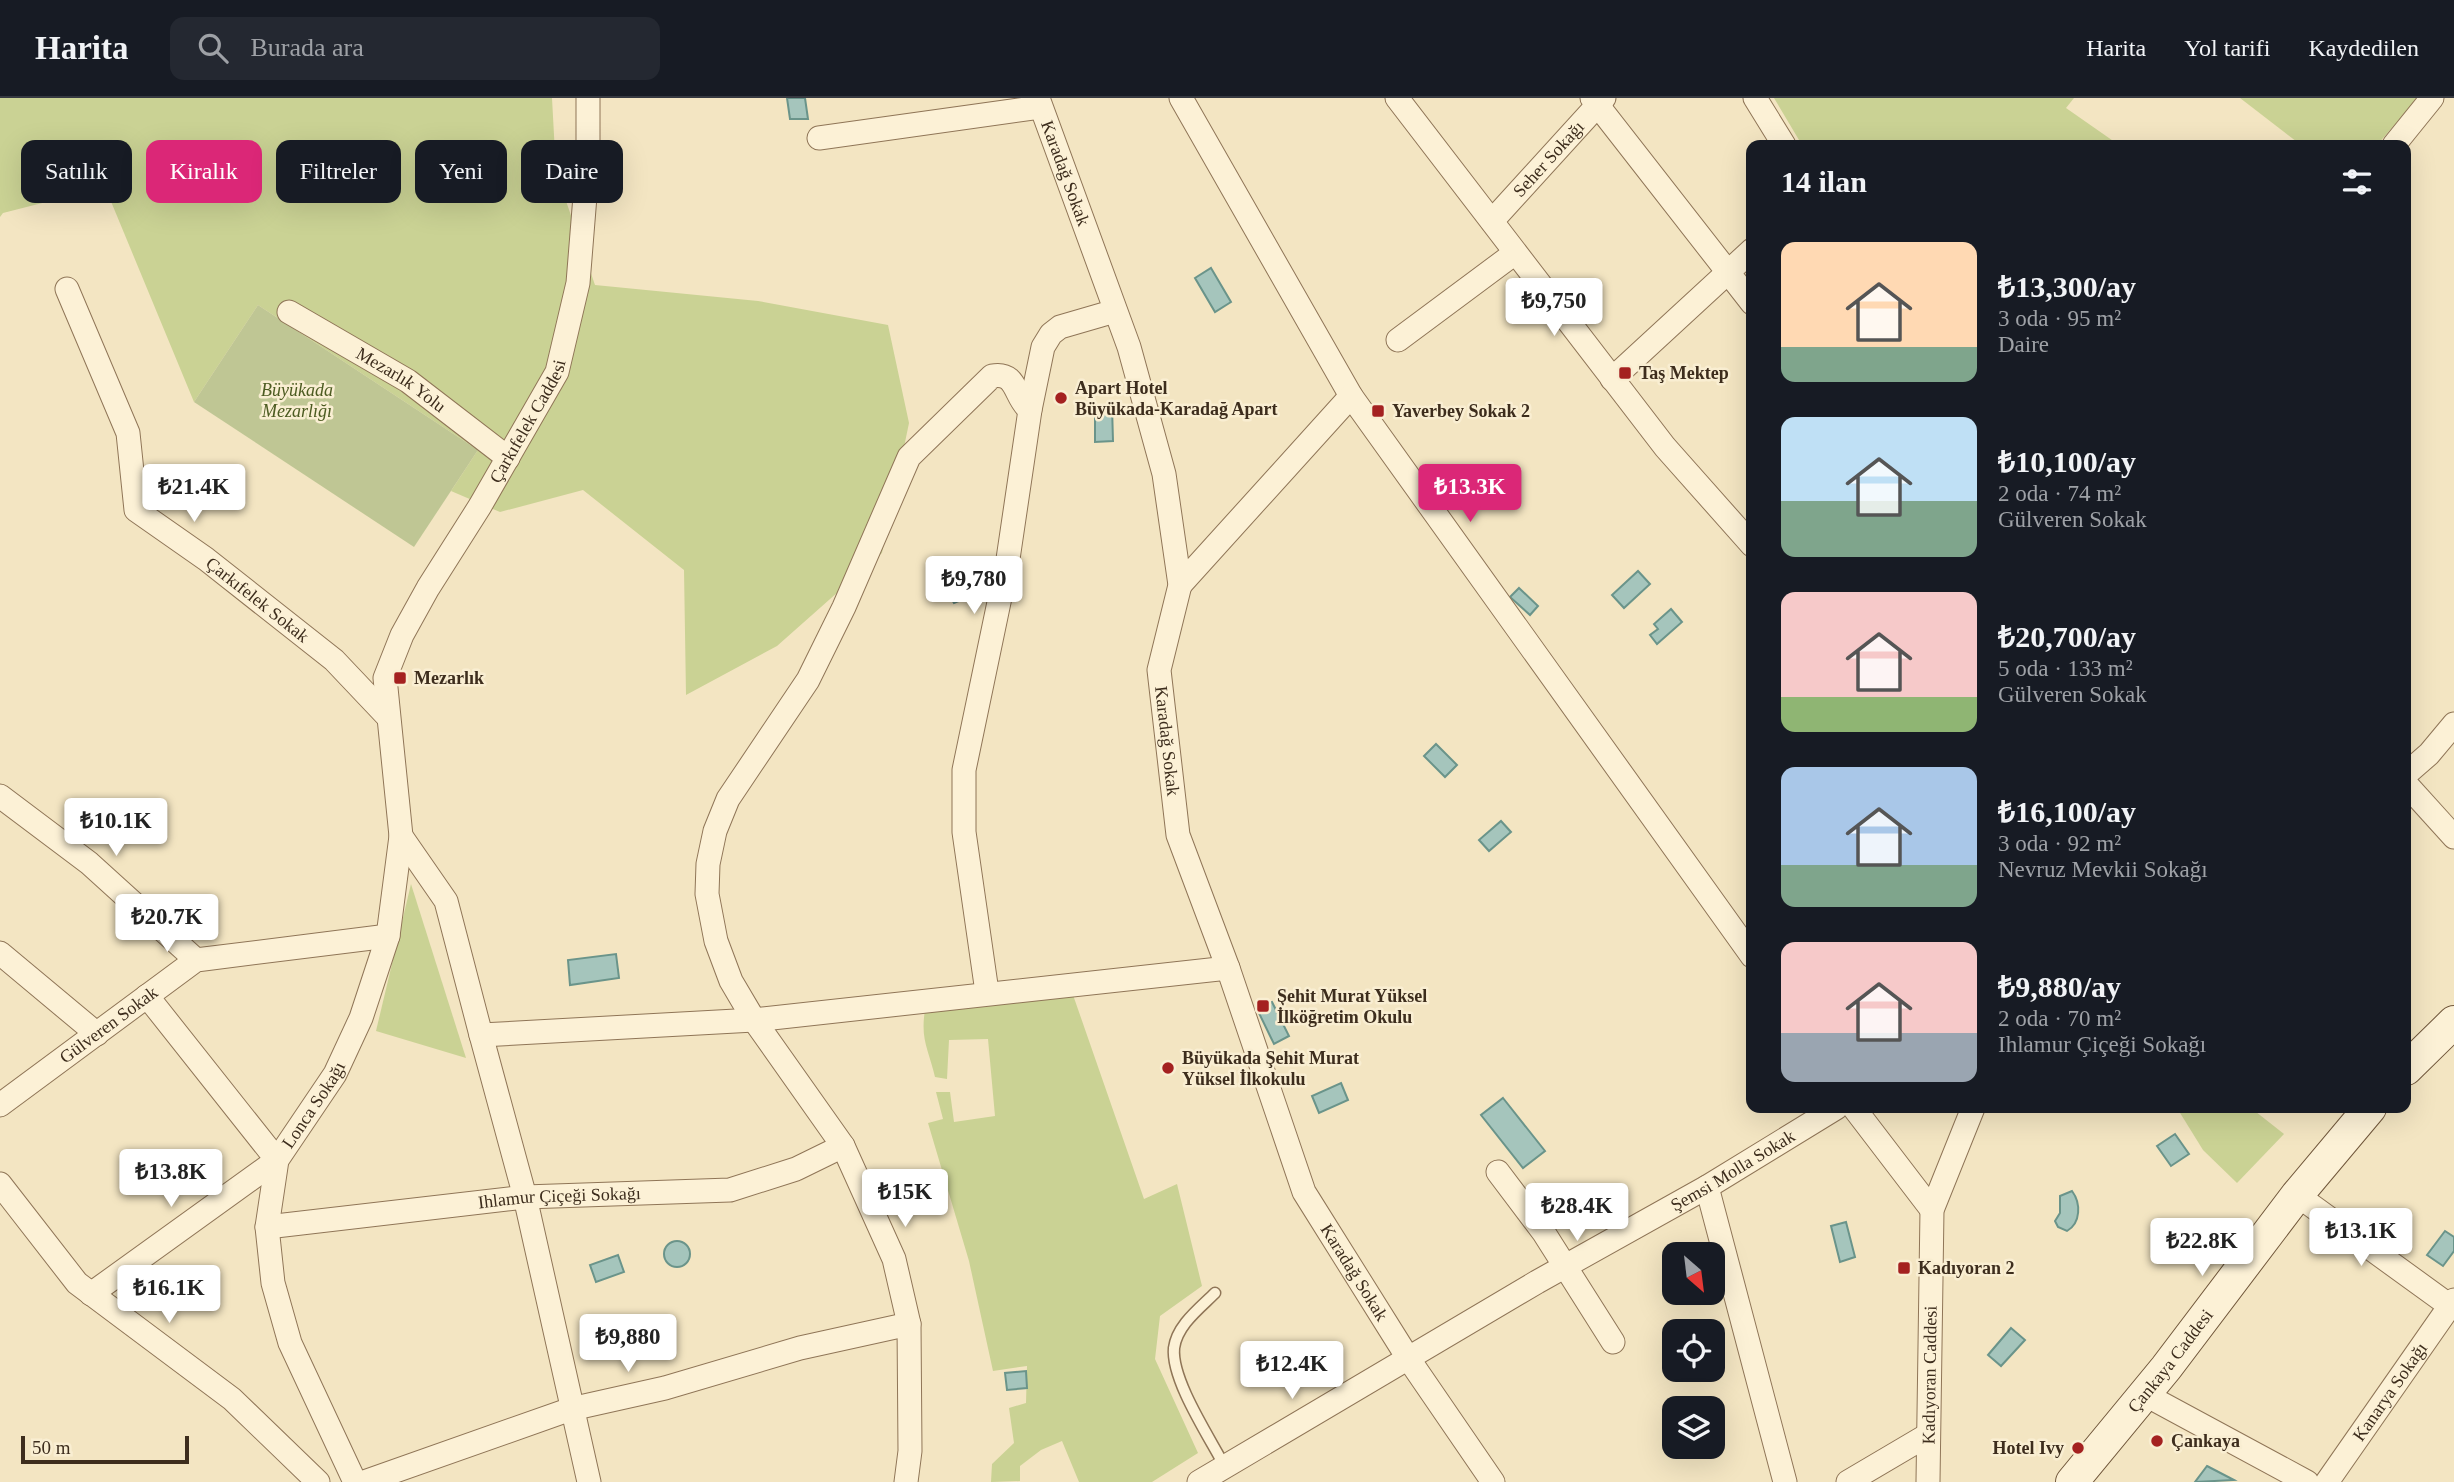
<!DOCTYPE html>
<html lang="tr">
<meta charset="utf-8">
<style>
body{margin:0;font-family:Georgia,serif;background:#242831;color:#f1f3f6;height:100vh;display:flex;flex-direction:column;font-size:26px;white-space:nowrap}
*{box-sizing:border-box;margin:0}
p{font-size:23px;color:#9ea1a6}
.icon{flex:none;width:38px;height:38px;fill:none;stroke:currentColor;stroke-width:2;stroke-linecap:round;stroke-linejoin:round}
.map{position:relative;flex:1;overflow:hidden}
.details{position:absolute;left:1746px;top:42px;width:665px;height:973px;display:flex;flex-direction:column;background:#171b24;border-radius:14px;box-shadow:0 7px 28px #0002}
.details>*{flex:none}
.hud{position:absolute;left:21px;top:42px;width:665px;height:63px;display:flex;gap:14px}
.needle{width:46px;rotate:152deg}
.fabs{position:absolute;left:1662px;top:1144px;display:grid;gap:14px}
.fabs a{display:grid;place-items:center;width:63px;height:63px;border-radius:14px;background:#171b24;box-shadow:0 7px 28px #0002;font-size:35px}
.scale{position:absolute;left:21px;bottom:18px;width:168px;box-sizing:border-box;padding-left:7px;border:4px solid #3d2d1d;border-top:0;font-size:19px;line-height:24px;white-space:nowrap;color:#3d2d1d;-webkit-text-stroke:5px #f9eed2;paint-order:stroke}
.price{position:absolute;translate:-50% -60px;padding:0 16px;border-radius:7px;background:#fff;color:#222;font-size:23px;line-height:46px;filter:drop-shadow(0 2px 4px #0008)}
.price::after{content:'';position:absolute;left:50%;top:42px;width:21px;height:16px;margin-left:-10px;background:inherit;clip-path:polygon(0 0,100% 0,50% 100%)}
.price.current{background:#db2777;color:#fff}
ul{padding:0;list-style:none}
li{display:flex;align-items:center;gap:21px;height:175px;padding:0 35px}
li span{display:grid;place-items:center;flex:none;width:196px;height:140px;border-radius:14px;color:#555}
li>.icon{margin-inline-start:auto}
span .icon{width:84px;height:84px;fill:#fffc;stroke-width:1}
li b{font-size:30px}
h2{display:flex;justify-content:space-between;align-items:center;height:84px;padding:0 35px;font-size:30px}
.tag{padding:0 24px;border-radius:14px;background:#171b24;box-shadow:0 7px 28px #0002;font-size:24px;line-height:63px}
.tag.current{background:#db2777;color:#fff}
header{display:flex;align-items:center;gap:42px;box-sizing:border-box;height:98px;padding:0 35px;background:#171b24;border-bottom:2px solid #363941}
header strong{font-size:33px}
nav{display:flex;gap:38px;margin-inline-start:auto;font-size:24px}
.search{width:490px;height:63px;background:#242831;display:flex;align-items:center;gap:18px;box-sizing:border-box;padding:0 24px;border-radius:14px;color:#9ea1a6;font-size:26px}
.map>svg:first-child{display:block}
.green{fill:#cad294}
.cemetery{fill:#bfc694}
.water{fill:#a5c5bc;stroke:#6a948a;stroke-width:2}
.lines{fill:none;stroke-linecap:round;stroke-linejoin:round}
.lane-casing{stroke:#8f7557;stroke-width:13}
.street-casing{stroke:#8f7557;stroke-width:25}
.secondary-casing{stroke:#70563a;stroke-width:34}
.lane{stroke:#fcf1d6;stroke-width:10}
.street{stroke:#fcf1d6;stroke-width:23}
.secondary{stroke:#fcf1d6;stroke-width:32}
.poi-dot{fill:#a42120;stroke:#f9eed2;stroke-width:2.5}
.labels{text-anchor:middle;stroke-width:5;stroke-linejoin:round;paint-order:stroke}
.street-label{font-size:18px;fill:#3d2d1d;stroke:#f9eed2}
.poi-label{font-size:18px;font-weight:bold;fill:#3d2d1d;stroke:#f9eed2;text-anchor:start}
.park-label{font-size:18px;font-style:italic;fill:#4c5b21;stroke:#f9eed2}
</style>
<header>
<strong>Harita</strong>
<div class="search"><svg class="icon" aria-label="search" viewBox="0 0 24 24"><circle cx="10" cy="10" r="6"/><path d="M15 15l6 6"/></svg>Burada ara</div>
<nav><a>Harita</a><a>Yol tarifi</a><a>Kaydedilen</a></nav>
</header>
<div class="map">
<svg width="2454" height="1384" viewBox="0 0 2454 1384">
<rect width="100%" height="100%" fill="#f3e5c2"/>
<g class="green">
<polygon points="0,0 552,0 556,74 595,187 758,203 888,227 909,325 882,455 777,548 686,597 684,472 583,392 500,414 451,393 478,352 258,207 194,304 105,89 3,115 0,119"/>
<polygon points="1774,0 2074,0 2066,10 2119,47 1802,47"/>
<polygon points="2240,0 2418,0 2377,47 2301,47"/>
<polygon points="411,786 466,960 376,933"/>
<path d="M 1072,894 L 1144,1101 L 1177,1086 L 1202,1188 L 1160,1218 L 1155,1261 L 1198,1355 L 1152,1384 L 1079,1384 L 1062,1343 L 1041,1352 L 1020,1368 L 1020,1383 L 991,1384 L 992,1366 L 1014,1345 L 1009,1310 L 1026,1305 L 1027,1268 L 993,1273 L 969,1163 L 928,1025 L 943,1021 L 936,994 L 950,994 L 954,1024 L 995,1018 L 988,941 L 949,942 L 947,981 L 935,979 C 929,952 920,942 925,912 Z"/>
<polygon points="2177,1010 2251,1010 2284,1036 2237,1085 2203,1052"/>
</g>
<polygon class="cemetery" points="258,207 478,352 414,449 194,304"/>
<g class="water">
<polygon points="787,0 805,0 808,21 790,21"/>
<polygon points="1211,170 1231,204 1215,214 1195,180"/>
<polygon points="1095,308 1112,308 1113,343 1095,344"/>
<polygon points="963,471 971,482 966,500 954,505 948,495 957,474"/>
<polygon points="1638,473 1650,486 1624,510 1612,497"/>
<polygon points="1519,490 1538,508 1530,517 1510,499"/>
<polygon points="1671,511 1682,524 1657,546 1650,537 1658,531 1654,526"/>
<polygon points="1436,646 1457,667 1445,679 1424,658"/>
<polygon points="1501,723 1511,734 1489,753 1479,742"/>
<polygon points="616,856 619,880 570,887 568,862"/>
<polygon points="1272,904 1289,938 1274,946 1257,911"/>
<polygon points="1341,985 1348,1002 1319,1015 1312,998"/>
<polygon points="1503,1000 1545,1053 1523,1070 1481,1017"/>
<polygon points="2175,1036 2189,1056 2171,1068 2157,1048"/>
<path d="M 2072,1093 C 2081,1105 2081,1125 2067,1133 L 2058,1129 L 2055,1123 L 2060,1115 L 2060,1098 Z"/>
<polygon points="1846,1124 1855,1159 1840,1164 1831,1128"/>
<polygon points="2445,1133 2454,1139 2454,1153 2443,1168 2427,1157"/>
<circle cx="677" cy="1156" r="13"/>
<polygon points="618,1157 624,1174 596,1184 590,1167"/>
<polygon points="2011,1230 2025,1242 2001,1268 1988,1257"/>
<polygon points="1026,1273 1027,1290 1007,1292 1005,1275"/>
<polygon points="2207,1368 2234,1382 2195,1384"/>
</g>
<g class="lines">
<defs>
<path id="lane" d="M 1215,1195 C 1200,1210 1177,1227 1174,1250 C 1171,1282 1210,1340 1225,1369"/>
<g id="street">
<path id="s1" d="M 1038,0 L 1129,249 L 1164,376 L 1180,487 L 1159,572 L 1178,737 L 1228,870 L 1304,1094 L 1408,1260 L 1493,1384"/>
<polyline points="1181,0 1351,298 1752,858"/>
<polyline points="1397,0 1665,349 1752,447"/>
<polyline points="1592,0 1752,205"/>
<polyline points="1755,0 1784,47"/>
<polyline points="819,40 1040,9"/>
<polyline points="2394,47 2432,0"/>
<path id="s2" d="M 1492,123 L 1604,0"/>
<path id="s3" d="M 67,191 L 128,335 L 136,412 L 206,461 L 334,562 L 388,619"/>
<path id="s4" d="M 289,214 L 408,283 L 508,360"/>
<polyline points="1398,242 1515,155"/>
<polyline points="1612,281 1752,152"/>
<polyline points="1180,487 1351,298"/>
<polyline points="2406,676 2429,656 2454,626"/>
<polyline points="2406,686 2454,739"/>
<polyline points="0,698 89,765 196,862"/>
<polyline points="401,738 446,803 481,937"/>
<polyline points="0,855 97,936"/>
<polyline points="987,894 964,734 964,672 1008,461 1030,312 1043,249 1051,236 1060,229 1115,213"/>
<path id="s5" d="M 0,1007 L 196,862 L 388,838"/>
<polyline points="1854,1010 1932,1112"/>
<polyline points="1498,1074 1544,1135 1613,1244"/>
<polyline points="0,1086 77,1185 232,1301 318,1384"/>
<polyline points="1707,1089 1785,1384"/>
<polyline points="2297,1097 2450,1208"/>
<path id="s6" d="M 267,1129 L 525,1099 L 730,1092 L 796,1071 L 843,1048"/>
<polyline points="91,1196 277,1062 147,898"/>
<polyline points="2144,1296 2307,1384"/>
<path id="s7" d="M 355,1384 L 290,1245 L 273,1185 L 267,1129 L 277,1062 L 335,976 L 361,920 L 388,838 L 401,738 L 385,580 L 402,537 L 428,490 L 480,408 L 557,274 L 578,185 L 588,61 L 588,0"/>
<polyline points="364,1384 571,1311 665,1290 800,1250 909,1226"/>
<polyline points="589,1384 525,1099 481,937 754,922 1228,870"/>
<path d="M 906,1384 L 910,1353 L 909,1226 L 894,1161 L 843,1048 L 754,922 L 731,883 L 716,843 L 707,796 L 708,766 L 715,733 L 728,701 L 808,582 L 844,509 L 909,359 L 992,278 C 1018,273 1014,300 1030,312"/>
<path id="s8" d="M 1199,1384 L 1537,1184 L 1707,1089 L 1836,1010"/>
<polyline points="1848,1384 1926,1338"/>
<path id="s9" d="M 1928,1384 L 1932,1112 L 1973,1010"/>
<path id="s10" d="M 2327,1384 L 2454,1202"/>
</g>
<g id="secondary">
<polyline points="2406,971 2454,924"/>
<path id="s11" d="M 2072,1384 L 2166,1270 L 2297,1097 L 2370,1010"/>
</g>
</defs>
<use href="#lane" class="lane-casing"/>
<use href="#street" class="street-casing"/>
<use href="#secondary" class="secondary-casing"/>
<use href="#lane" class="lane"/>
<use href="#street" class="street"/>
<use href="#secondary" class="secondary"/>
</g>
<g class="poi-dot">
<rect x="1618" y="268" width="14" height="14" rx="3.5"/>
<circle cx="1061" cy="300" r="7"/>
<rect x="1371" y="306" width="14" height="14" rx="3.5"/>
<rect x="393" y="573" width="14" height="14" rx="3.5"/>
<rect x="1256" y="901" width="14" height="14" rx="3.5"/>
<circle cx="1168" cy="970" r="7"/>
<rect x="1897" y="1163" width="14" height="14" rx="3.5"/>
<circle cx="2157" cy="1343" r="7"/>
<circle cx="2078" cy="1350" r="7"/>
</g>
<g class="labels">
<g class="street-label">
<text dy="6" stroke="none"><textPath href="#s2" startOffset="84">Seher Sokağı</textPath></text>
<text dy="6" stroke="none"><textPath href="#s1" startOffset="80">Karadağ Sokak</textPath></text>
<text dy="6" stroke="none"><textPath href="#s4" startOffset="131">Mezarlık Yolu</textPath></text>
<text dy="6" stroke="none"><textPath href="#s7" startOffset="1146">Çarkıfelek Caddesi</textPath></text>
<text dy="6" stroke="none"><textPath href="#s3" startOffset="385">Çarkıfelek Sokak</textPath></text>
<text dy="6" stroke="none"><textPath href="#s1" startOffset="668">Karadağ Sokak</textPath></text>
<text dy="6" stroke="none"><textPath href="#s5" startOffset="135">Gülveren Sokak</textPath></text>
<text dy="6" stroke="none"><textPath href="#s7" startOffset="406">Lonca Sokağı</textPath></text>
<text dy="6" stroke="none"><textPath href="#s8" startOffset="618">Şemsi Molla Sokak</textPath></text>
<text dy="6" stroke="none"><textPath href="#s6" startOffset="294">Ihlamur Çiçeği Sokağı</textPath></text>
<text dy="6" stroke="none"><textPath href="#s1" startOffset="1236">Karadağ Sokak</textPath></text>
<text dy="6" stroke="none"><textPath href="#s11" startOffset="156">Çankaya Caddesi</textPath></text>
<text dy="6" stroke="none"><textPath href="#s9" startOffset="107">Kadıyoran Caddesi</textPath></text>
<text dy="6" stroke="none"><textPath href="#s10" startOffset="110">Kanarya Sokağı</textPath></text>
</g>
<g class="poi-label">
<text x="1639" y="281">Taş Mektep</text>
<text x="1075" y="296">Apart Hotel<tspan x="1075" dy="21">Büyükada-Karadağ Apart</tspan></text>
<text x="1392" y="319">Yaverbey Sokak 2</text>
<text x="414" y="586">Mezarlık</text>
<text x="1277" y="904">Şehit Murat Yüksel<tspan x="1277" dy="21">İlköğretim Okulu</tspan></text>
<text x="1182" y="966">Büyükada Şehit Murat<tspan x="1182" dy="21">Yüksel İlkokulu</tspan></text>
<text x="1918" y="1176">Kadıyoran 2</text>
<text x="2171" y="1349">Çankaya</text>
<text x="2064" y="1356" text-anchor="end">Hotel Ivy</text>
</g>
<g class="park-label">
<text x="297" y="298">Büyükada<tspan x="297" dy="21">Mezarlığı</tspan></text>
</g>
</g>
</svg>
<div class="fabs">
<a><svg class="needle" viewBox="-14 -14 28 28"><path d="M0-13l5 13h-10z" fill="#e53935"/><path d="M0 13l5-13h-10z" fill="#9ea1a6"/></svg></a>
<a><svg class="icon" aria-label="locate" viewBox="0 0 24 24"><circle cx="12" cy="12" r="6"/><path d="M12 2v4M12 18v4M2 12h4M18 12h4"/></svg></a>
<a><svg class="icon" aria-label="layers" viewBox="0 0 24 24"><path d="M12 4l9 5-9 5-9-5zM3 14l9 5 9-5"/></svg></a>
</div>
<div class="scale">50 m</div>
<b class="price" style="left:1554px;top:240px">₺9,750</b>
<b class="price" style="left:194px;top:426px">₺21.4K</b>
<b class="price current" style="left:1470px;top:426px">₺13.3K</b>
<b class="price" style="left:974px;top:518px">₺9,780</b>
<b class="price" style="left:116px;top:760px">₺10.1K</b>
<b class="price" style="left:167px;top:856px">₺20.7K</b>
<b class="price" style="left:171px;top:1111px">₺13.8K</b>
<b class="price" style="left:905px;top:1131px">₺15K</b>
<b class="price" style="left:1577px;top:1145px">₺28.4K</b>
<b class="price" style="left:2361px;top:1170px">₺13.1K</b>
<b class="price" style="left:2202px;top:1180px">₺22.8K</b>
<b class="price" style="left:169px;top:1227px">₺16.1K</b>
<b class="price" style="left:628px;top:1276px">₺9,880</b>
<b class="price" style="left:1292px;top:1303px">₺12.4K</b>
<div class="hud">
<a class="tag">Satılık</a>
<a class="tag current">Kiralık</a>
<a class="tag">Filtreler</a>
<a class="tag">Yeni</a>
<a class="tag">Daire</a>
</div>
<section class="details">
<h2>14 ilan<svg class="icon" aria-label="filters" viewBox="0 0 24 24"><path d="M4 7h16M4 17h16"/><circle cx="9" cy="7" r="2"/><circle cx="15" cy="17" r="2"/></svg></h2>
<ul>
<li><span style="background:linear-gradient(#ffd9b3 75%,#7fa58c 0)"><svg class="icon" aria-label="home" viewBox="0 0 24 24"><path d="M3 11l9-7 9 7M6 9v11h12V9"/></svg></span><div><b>₺13,300/ay</b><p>3 oda · 95 m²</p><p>Daire</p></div></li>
<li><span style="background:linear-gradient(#bfe0f5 60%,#7fa58c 0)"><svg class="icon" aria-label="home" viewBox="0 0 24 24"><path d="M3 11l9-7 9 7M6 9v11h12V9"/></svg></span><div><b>₺10,100/ay</b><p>2 oda · 74 m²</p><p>Gülveren Sokak</p></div></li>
<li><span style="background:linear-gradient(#f6c9c9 75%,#8fb573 0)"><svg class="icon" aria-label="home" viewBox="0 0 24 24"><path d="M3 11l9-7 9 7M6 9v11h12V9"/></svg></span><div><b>₺20,700/ay</b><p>5 oda · 133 m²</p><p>Gülveren Sokak</p></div></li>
<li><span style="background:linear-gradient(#a9c7e8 70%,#7fa58c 0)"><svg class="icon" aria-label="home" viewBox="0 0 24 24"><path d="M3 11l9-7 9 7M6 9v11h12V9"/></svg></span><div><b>₺16,100/ay</b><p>3 oda · 92 m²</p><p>Nevruz Mevkii Sokağı</p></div></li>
<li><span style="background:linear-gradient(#f6c9c9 65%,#9aa5b1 0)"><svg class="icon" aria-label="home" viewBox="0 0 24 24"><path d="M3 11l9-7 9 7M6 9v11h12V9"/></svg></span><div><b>₺9,880/ay</b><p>2 oda · 70 m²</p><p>Ihlamur Çiçeği Sokağı</p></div></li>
</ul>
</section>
</div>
